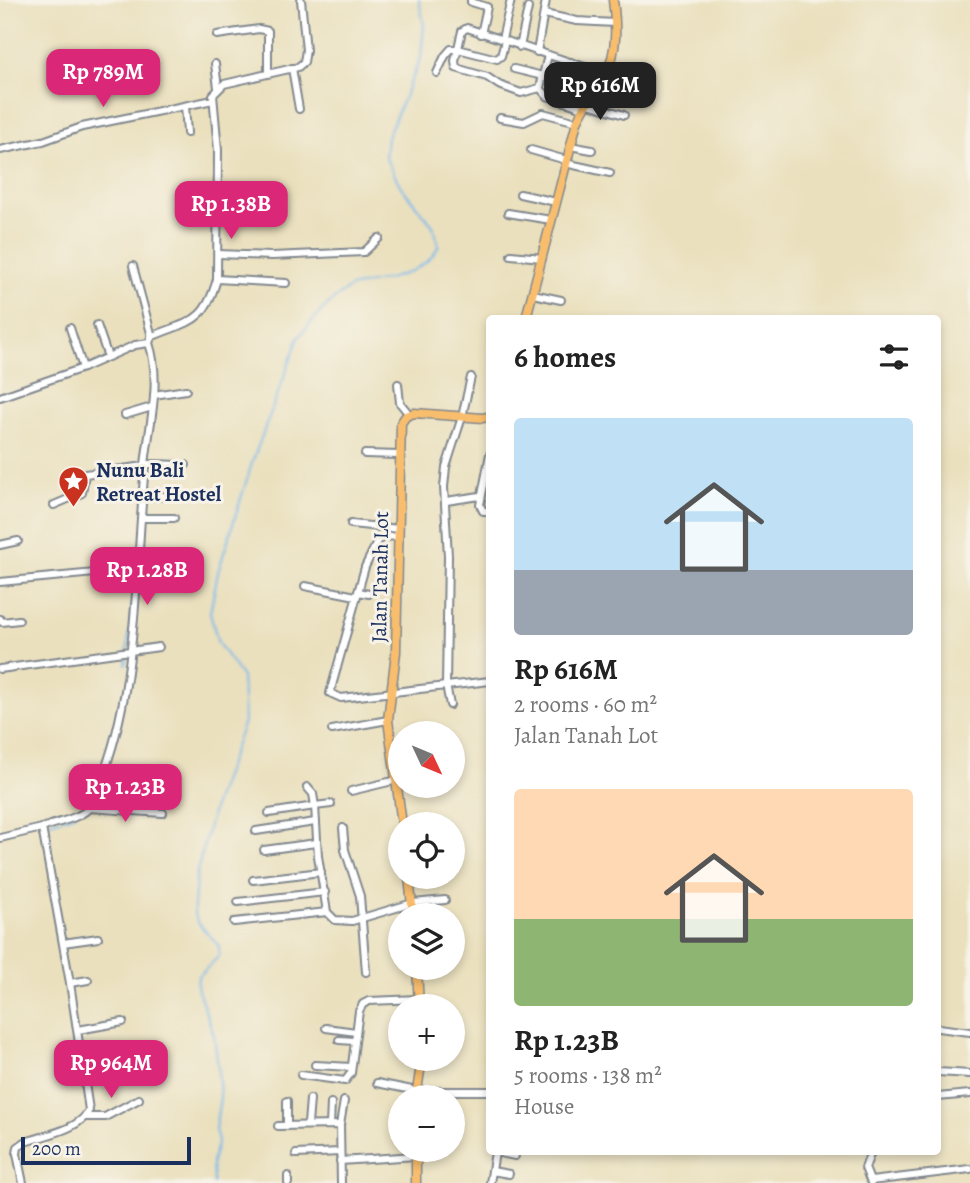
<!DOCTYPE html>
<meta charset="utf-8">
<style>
body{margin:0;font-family:Alegreya,serif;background:#f6f6f6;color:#222;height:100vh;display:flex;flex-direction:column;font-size:26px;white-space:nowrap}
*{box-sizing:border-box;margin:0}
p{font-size:23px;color:#767676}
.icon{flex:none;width:38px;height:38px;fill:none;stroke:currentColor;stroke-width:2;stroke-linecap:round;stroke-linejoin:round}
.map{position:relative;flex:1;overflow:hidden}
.side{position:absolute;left:486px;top:315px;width:455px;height:840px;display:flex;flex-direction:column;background:#fff;border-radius:7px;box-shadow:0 4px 10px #0003}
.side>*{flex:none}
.needle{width:46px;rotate:134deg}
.fabs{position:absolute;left:388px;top:721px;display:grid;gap:14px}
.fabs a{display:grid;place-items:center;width:77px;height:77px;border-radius:50%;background:#fff;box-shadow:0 4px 10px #0003;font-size:35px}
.scale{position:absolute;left:21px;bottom:18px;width:170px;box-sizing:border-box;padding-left:7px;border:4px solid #1b2f5e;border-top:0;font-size:19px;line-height:24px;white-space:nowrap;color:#1b2f5e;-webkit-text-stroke:5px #f7f3e8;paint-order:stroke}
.price{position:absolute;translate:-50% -60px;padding:0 16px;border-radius:14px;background:#db2777;color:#fff;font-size:23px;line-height:46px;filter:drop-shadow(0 2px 4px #0008)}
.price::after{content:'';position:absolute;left:50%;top:42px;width:21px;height:16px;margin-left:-10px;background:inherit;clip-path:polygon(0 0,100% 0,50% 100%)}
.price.selected{background:#222;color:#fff}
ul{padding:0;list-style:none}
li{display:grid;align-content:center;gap:14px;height:371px;padding:0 28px}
li span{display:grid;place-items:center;height:217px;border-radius:7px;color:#555}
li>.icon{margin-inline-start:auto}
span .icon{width:126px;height:126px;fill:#fffc;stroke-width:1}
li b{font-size:30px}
h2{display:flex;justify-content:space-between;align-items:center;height:84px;padding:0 28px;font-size:30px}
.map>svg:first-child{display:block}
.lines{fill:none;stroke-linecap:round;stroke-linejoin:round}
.stream{stroke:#76b7ea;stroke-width:2}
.minor-casing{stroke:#82888e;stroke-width:10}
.major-casing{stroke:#82888e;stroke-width:11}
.minor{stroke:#fff;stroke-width:6}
.major{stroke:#f9be6d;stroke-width:8}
.labels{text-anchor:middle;stroke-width:6;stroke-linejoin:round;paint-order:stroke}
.poi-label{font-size:21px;font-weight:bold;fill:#1b2f5e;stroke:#f7f3e8;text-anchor:start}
.street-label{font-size:21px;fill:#1b2f5e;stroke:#f7f3e8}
</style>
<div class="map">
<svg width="970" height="1183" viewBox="0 0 970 1183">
<rect width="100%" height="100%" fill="#f7f3e8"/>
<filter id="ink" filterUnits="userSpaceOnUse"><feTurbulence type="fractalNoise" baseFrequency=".0143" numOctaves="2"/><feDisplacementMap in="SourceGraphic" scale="14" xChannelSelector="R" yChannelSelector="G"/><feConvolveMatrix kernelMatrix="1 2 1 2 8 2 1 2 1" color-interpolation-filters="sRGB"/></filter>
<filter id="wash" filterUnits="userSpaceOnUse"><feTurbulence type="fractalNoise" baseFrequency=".00686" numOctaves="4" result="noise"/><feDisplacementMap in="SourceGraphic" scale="28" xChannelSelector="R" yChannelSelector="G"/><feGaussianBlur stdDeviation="1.57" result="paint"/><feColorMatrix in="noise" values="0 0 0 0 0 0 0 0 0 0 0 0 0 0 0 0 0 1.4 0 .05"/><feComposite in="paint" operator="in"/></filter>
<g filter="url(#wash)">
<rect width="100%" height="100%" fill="#eae0bd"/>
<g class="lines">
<g class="stream">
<polyline points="126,664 132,604"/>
<polyline points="47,823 76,814"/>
<polyline points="47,828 50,854"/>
<path d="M 213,1183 L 212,1162 L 218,1140 L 215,1130 L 220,1098 L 218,1067 L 214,1035 L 197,987 L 198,977 L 219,956 L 219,946 L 199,924 L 194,914 L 194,903 L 197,872 L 215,802 L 244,722 L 242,677 L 218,643 L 210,613 L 218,572 L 253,460 L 299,337 C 313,319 330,299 351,287 C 379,281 427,275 439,245 L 433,226 L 401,187 L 385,157 L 387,137 L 421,58 L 424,25 L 419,0"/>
</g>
</g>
</g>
<g filter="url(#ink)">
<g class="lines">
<defs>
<g id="minor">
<polyline points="471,0 471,2 487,7 481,34"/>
<polyline points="544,14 577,21 615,23"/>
<polyline points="217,35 259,29 268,31 268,73"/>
<polyline points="502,39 511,0"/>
<polyline points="520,47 528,8"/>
<polyline points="537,52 546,0"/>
<polyline points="215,64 218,88"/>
<polyline points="292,68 299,109"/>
<polyline points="514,69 543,76"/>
<polyline points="437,73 445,56 451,49 458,49 497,59 501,56 505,41"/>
<polyline points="540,88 521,93 499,85 487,77 456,68 455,61 462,31 467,28 606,74"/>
<polyline points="540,88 547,96 583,108"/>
<polyline points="540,88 548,55"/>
<polyline points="560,100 571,62"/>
<polyline points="585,103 624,115"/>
<polyline points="185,106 187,133"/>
<polyline points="500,118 524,122 543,113 577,122"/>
<polyline points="570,146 592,150"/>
<polyline points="0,150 43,141 82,127 213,100"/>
<polyline points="531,150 566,160"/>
<polyline points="565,163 610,173"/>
<polyline points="520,194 556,202"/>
<polyline points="508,213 551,220"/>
<polyline points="218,217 279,216"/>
<polyline points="218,254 272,256 364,252 379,238"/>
<polyline points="511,255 542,258"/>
<polyline points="133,266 152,337"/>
<polyline points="217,279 286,283"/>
<polyline points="533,294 561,300"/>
<polyline points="97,325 108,357"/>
<polyline points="70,328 83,368"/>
<polyline points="398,384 400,403 409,414"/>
<polyline points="154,395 186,390"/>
<path d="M 0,397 L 83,368 L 135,345 L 149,343 L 151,337 C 190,320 204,325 217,279 L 218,150 L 213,95 L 224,84 L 298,67 L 304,62 L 306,50 L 301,0"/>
<polyline points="125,415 152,407"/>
<polyline points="365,454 399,455"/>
<polyline points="490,454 480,505 483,511 490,511"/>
<polyline points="145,464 186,465"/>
<polyline points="143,497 170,496"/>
<polyline points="446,501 480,496"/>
<polyline points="54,505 82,493 85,474 145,466"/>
<polyline points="142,518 174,518"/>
<polyline points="351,524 399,529"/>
<polyline points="399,536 384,537 378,540 365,567 330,693 341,698 490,681"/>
<polyline points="0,545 18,541"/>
<polyline points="0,582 137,569"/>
<polyline points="305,586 356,596"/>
<polyline points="358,592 369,594"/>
<polyline points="0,619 2,622 19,620"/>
<polyline points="0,669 159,647"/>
<polyline points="450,705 446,685 448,556 444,487 446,467 462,417 471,377"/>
<polyline points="332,730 388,720"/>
<polyline points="307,787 313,794 315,806 331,804"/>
<polyline points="351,791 397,780"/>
<polyline points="89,808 163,813"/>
<polyline points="269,813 315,806 318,856 327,912 335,920 352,921 413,903 445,900"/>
<polyline points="343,828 345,850 360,896 366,972"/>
<polyline points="256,831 315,822"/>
<polyline points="0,838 42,828"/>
<polyline points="264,850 316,843"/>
<polyline points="253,880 321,872"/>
<polyline points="238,902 325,892"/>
<polyline points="234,922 327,912"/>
<polyline points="63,943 98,938"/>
<polyline points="70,983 88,980"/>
<polyline points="326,1028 356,1032"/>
<polyline points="938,1028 970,1032"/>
<polyline points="78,1030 123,1022"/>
<polyline points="339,1040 355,1041"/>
<polyline points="315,1065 351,1067"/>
<polyline points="938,1072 970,1074"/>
<polyline points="301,1075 345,1081 351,1073 359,1011 363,1004 369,1001 419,999"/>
<polyline points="85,1077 133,1064"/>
<polyline points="377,1083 417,1091 490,1091"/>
<polyline points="938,1097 970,1094"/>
<polyline points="287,1101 287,1126"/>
<polyline points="86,1117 105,1117 139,1099"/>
<polyline points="308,1124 310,1099"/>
<polyline points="330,1125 331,1103"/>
<polyline points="340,1125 344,1101"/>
<polyline points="278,1126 340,1125 341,1183"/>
<polyline points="495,1152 515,1156"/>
<polyline points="871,1152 865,1168 871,1183"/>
<polyline points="296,1154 340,1152"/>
<polyline points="340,1161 416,1156"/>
<polyline points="492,1171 509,1174"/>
<polyline points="288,1176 288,1183"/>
<polyline points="871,1181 970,1169"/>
<path d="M 23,1183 L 17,1154 L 18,1147 L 25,1142 C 45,1135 80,1130 89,1110 L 70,983 L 42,828 C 56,822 81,819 91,806 C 97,797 100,783 104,772 C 138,682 136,561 145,465 C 149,425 162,382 149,343"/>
<polyline points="490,1183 495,1152"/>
</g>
<g id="major">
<path d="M 526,318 L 577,122 C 585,104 597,90 606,73 C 618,51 616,24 613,0"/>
<polyline points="402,824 388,720 396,652 401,423 406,416 414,413 483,418 490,416"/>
<polyline points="409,877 413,915"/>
<polyline points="417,968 419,1006"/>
<polyline points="416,1097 422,1059"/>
<polyline points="416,1150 416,1183"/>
</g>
</defs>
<use href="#minor" class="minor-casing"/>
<use href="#major" class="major-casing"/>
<use href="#minor" class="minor"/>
<use href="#major" class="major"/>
</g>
</g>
<defs>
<symbol id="sight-pin" viewBox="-11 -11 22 30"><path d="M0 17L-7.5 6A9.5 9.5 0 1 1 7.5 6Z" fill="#c8321e" stroke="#f7f3e8"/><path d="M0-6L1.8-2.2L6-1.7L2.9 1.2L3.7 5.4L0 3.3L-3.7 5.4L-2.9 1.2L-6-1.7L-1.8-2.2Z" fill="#fff"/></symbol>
</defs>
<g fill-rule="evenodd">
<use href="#sight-pin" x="56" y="464" width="35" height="47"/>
</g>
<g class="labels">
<g class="poi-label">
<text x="96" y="477">Nunu Bali<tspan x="96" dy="24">Retreat Hostel</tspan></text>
</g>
<g class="street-label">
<text transform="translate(380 577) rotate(-89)" y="7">Jalan Tanah Lot</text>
</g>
</g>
</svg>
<div class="fabs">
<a><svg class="needle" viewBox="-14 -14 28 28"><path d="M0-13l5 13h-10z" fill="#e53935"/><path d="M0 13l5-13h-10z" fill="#767676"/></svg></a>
<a><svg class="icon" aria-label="locate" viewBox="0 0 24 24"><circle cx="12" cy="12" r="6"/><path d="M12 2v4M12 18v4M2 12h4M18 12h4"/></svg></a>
<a><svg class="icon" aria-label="layers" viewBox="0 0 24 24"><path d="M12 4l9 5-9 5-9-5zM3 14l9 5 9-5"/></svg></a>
<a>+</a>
<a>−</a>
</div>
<div class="scale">200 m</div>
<b class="price" style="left:103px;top:109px">Rp 789M</b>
<b class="price selected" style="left:600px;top:122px">Rp 616M</b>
<b class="price" style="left:231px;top:241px">Rp 1.38B</b>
<b class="price" style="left:147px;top:607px">Rp 1.28B</b>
<b class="price" style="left:125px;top:824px">Rp 1.23B</b>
<b class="price" style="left:111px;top:1100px">Rp 964M</b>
<section class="side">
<h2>6 homes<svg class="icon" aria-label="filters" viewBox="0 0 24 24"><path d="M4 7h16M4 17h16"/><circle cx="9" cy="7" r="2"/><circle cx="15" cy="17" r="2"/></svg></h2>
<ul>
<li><span style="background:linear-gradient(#bfe0f5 70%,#9aa5b1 0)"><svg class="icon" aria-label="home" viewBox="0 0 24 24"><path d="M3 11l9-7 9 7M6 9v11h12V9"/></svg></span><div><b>Rp 616M</b><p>2 rooms · 60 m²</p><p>Jalan Tanah Lot</p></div></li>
<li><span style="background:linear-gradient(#ffd9b3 60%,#8fb573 0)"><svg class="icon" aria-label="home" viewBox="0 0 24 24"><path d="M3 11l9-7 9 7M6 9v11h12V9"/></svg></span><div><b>Rp 1.23B</b><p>5 rooms · 138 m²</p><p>House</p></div></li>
</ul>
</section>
</div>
